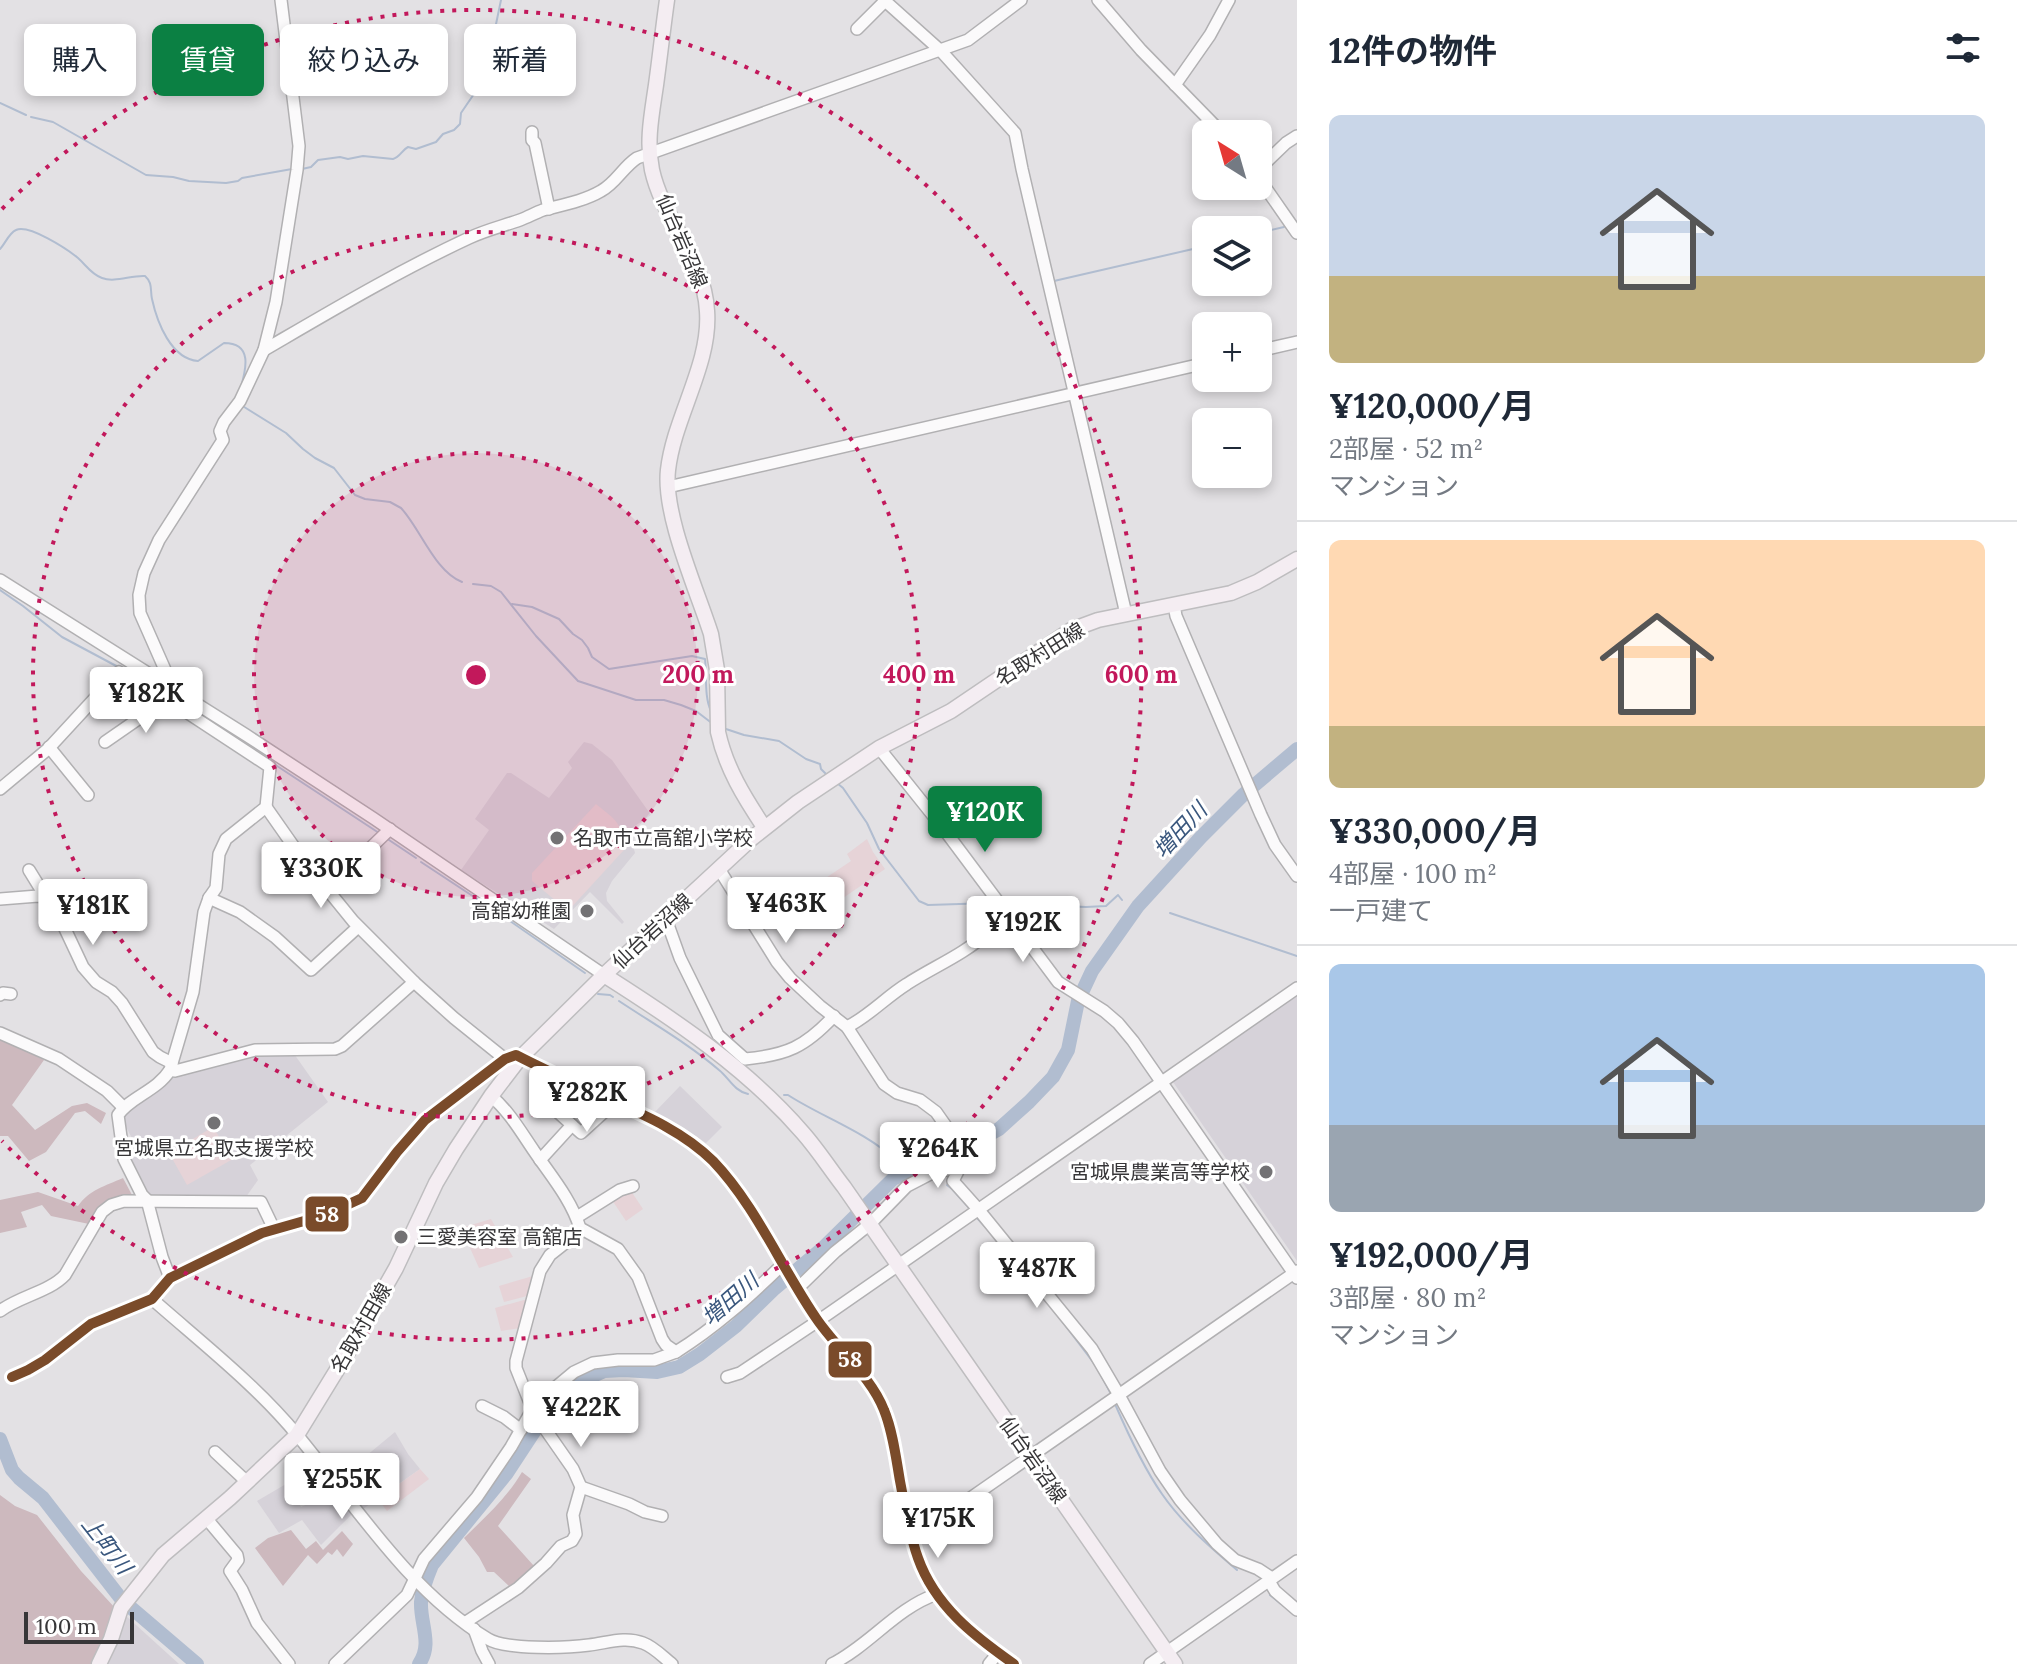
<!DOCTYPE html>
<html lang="ja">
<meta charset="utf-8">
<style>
body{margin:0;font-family:Lora,"Noto Sans JP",serif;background:#f2f2f3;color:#1f2937;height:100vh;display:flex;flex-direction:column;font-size:30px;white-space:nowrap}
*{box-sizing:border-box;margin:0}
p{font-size:26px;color:#747a83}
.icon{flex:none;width:44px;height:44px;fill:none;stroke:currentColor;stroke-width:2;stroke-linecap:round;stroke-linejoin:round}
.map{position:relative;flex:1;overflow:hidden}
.sheet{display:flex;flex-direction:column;background:#fff;width:720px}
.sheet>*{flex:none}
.guide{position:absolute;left:24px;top:24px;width:760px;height:72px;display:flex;gap:16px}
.needle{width:52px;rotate:323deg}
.controls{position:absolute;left:1192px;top:120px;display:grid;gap:16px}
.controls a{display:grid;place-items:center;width:80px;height:80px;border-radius:12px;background:#fff;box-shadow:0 4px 12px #0003;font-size:40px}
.scale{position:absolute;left:24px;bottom:20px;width:110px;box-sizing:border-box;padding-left:8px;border:4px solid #373638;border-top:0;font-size:22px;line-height:28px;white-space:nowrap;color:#373638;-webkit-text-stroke:6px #fff;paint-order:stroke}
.price{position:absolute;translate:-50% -68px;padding:0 18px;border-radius:8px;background:#fff;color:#222;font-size:26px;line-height:52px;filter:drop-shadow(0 2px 4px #0008)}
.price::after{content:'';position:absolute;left:50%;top:48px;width:24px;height:18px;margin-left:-12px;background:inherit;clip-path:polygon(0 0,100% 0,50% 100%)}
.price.selected{background:#0b8043;color:#fff}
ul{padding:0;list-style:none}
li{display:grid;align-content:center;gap:16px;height:424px;padding:0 32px}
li+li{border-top:2px solid #e0e1e3}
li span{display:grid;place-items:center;height:248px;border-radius:12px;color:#555}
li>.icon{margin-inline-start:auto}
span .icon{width:144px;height:144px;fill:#fffc;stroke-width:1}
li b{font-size:34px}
h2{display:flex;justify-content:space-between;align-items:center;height:96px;padding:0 32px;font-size:34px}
.chip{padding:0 28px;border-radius:12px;background:#fff;box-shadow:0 4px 12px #0003;font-size:28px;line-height:72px}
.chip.selected{background:#0b8043;color:#fff}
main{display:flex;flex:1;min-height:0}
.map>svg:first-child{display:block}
.built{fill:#d6d2d9}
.green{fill:#e6d3d7}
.forest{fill:#cdb9be}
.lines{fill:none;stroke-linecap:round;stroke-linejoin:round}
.stream{stroke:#b1bdd0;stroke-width:2}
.river{stroke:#b1bdd0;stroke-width:14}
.minor-casing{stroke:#b1b0b2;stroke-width:14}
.major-casing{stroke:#bebdbf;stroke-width:17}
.minor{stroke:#fbfafb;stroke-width:11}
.major{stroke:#f4edf2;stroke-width:14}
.bus-1-casing{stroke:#fff;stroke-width:16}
.bus-1{stroke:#7a4b2a;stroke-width:10}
.ring{fill:none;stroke:#c2185b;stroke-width:4;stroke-dasharray:4 8}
.poi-dot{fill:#737274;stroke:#fff;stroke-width:3}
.labels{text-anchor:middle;stroke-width:6;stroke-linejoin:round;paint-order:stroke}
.street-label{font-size:20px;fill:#373638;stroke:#fff}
.poi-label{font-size:20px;fill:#373638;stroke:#fff;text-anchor:start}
.water-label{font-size:22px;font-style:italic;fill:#3a577d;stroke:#fff}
.centre{fill:#c2185b;stroke:#fff;stroke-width:4}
.ring-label{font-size:24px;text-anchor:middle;font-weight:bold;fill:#c2185b;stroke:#fff;stroke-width:6;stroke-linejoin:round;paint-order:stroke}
.line-badge{stroke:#fff;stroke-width:3}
.badge-label{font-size:22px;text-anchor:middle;font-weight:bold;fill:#fff}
</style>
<main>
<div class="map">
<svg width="1297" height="1664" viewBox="0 0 1297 1664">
<rect width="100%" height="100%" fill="#e3e1e4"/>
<g class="built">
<polygon points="584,742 592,744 612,760 651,815 629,830 635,853 612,881 606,893 607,901 624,922 622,924 590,892 554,929 461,870 489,830 475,819 507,773 511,773 549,798 572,768 568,762"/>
<polygon points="1297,995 1297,1261 1173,1082"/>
<polygon points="292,1051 328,1102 250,1165 258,1180 246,1197 153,1197 143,1195 129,1160 136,1146 123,1121 124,1112 171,1075 266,1053"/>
<polygon points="680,1086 722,1127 706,1143 681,1126 655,1112"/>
<polygon points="395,1432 408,1454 420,1469 360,1511 334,1476 366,1456"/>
<polygon points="286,1484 301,1507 328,1495 335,1490 352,1514 321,1545 302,1520 279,1533 257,1501"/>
<polygon points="125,1615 179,1664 104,1664"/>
</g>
<g class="green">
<path d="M 596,804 C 617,821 622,822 624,850 L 568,911 L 532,881 L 532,873 Z"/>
<polygon points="867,839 873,852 885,869 820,914 805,892 851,861 847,854"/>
<polygon points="213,1127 233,1159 187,1185 169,1153"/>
<polygon points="631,1191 643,1209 626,1221 612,1200 620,1194"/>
<polygon points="491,1219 513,1257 479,1268 461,1228"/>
<polygon points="533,1276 527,1296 504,1302 499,1286"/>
<polygon points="524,1300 529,1300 520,1328 501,1331 495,1308"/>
<polygon points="420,1469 429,1479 387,1511 378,1499"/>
</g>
<g class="forest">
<polygon points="0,1037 44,1060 12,1105 35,1130 72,1106 87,1103 106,1113 101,1124 85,1111 75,1113 46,1152 29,1161 8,1136 0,1136"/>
<path d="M 123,1178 L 132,1195 C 107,1197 101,1203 89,1224 L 51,1216 L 42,1205 L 21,1212 L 27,1227 L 0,1233 L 0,1200 L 38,1192 L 78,1206 C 89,1190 105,1186 123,1178 Z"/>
<path d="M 522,1472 L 531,1479 L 498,1526 L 534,1566 L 512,1589 L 494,1572 L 487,1572 L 479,1557 L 464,1538 C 485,1517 507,1498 522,1472 Z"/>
<polygon points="0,1495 15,1506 37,1515 81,1571 116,1609 94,1664 0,1664"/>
<polygon points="291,1530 306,1549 316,1541 323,1550 342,1531 353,1544 343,1557 337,1549 332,1555 328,1552 317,1564 308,1555 283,1586 255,1548 268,1538"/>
</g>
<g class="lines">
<g class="stream">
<polyline points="0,103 26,115"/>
<polyline points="31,117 53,122 146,175 173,177 189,181 226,183 238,181 242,178 292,169"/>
<path d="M 302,169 L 311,167 L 318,160 L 340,157 L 348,159 L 363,156 L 393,159 C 400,157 402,150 408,147 L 416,149 L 436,142 L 443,134 L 454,130 L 460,124 L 461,113 L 476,91 L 495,29 L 501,0"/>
<polyline points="1258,233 1284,227"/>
<path d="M 0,249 C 5,244 9,233 16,230 C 29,224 67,249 78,258 C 86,265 91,274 102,278 C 115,283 131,275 145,276 C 153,283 150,290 152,299 C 157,322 171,359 198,361 L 224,343 C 253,343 246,369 241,387"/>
<polyline points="1054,281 1206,246"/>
<path d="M 241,405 L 286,433 L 303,449 L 315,458 L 334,468 L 355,495 L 365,499 L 390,502 L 401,508 C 420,528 435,572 462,582"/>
<polyline points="473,584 491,586 501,592 536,636 578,681 636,700 664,700 681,705 696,711 713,724"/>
<polyline points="0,590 23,606 62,637 120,668"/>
<path d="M 512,604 L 532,607 L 559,619 L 573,634 L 582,640 L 588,648 L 592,657 L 609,669 L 692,656 L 705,659 C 707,675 704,697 711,711"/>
<polyline points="723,728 744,735 779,741 806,759 820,764 821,769 826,774"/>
<polyline points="274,764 379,833"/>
<polyline points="837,783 843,788 867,823 879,849 919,901 928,905 991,903"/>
<polyline points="386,838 416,858"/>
<polyline points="421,862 506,918"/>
<polyline points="1006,904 1086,907 1106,906 1118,895 1122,900"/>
<polyline points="1170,913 1297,956"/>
<polyline points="510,921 585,973"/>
<polyline points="598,994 610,995 613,997"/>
<path d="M 619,1001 C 652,1023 689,1044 719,1070 C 729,1078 734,1091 748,1094"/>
<path d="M 784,1095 L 788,1095 C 820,1116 868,1133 894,1159"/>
<polyline points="901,1166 906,1172"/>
<polyline points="947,1185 952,1189 971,1210"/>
<polyline points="977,1218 992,1234"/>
<polyline points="1026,1277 1037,1290"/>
<polyline points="1049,1304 1096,1366"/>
<polyline points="1101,1375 1111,1394"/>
<path d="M 1115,1404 C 1128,1434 1143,1467 1162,1494 C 1182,1523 1210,1547 1237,1570"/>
<polyline points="1270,1595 1281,1604"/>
</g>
<g class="river">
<polyline points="0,1439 12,1470 19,1478 43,1498 122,1600 197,1664"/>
<path d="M 419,1664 C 433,1644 420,1624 421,1602 C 422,1589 427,1577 432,1565 L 507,1473 L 549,1409 L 567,1391 L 586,1379 L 604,1371 L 624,1370 L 657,1372 L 679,1367 L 700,1354 L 736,1326 L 773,1290 L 824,1247 L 893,1179 L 906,1172 L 964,1148 L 999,1129 L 1029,1102 L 1053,1077 L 1068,1050 L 1078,1001 L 1092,971 L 1138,906 L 1201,837 L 1244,794 L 1297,749"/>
</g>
<defs>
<g id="minor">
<polyline points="884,0 941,51 1015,133 1022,169 1126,614"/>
<polyline points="1098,0 1141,50 1223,134"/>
<polyline points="857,29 885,1"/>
<polyline points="1175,85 1210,35 1229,0"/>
<polyline points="532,132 532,140 535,143 549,209"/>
<polyline points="1258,170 1286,143 1297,136"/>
<polyline points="1258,177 1297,233"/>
<path d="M 264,350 C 331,311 398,271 469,238 C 486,230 503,226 520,220 C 528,217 535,213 543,210 C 562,205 584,201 601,191 C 616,183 623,167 637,158 L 968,40 L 1021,0"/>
<polyline points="1258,351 1297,342"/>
<polyline points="668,487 1206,363"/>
<polyline points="0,580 246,735 373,818 604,975"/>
<polyline points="1174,605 1176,616 1261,815 1275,845 1297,876"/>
<polyline points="169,686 166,672 140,613 139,595 144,573 159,540 223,440 220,431 224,422 240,401 264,350 276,302 297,170 299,146 281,0"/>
<polyline points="178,691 171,702 270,767 266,807 226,839 219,854 216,888 209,898 204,912 193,992 170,1070 175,1071 255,1050 335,1049 342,1046 414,982 454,1018 505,1059"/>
<polyline points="105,742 167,699"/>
<polyline points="49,747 88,795"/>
<polyline points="879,748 943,828 1058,982 1104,1011 1118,1023 1133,1041 1297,1278"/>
<polyline points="0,789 48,749 119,672 171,702"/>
<polyline points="266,807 301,857 353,921 414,982"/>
<polyline points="719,869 777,962 790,978 820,1006 847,1027 884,1084 897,1093 920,1100 936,1112 955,1139 963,1161 953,1181 978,1209 1092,1349 1119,1395 1160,1471 1180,1500 1217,1544 1235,1560 1258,1569 1272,1578"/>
<polyline points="29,870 45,896"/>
<polyline points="327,890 390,829"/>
<polyline points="209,898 240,912 275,937 311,970 358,927"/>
<polyline points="0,899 38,896 51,899 83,967 96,982 112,992 122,1003 153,1052 160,1057 172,1063"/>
<path d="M 666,919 L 680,958 L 718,1035 L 745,1059 C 787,1055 805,1047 834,1016"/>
<polyline points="0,995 3,993 11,994"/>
<path d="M 847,1027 C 869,1016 886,997 907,984 C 933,967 963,955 986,934 C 994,927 998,917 1003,908"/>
<polyline points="0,1033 59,1059 107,1091 123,1107"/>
<path d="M 170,1070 C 157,1091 130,1097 118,1115 L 124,1159 L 142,1195 L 147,1200 L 162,1257 L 170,1278"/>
<path d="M 491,1096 C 509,1111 521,1132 534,1151 C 551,1176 571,1199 580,1228 L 618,1249 L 638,1277 L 662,1339 L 666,1345 L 676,1352 C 716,1327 749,1297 782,1265"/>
<polyline points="572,1125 581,1133 615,1102"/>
<polyline points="540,1160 572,1125 551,1106 570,1081"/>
<polyline points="577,1217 620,1190 633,1186"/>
<polyline points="797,1289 835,1252 870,1224 907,1186 932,1173 960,1167"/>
<path d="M 152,1299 C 202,1343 256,1385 298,1436 C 355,1505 409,1591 488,1639 C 506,1650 567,1648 589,1645 C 607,1643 625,1636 643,1643 C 654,1647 663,1657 672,1664"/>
<path d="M 0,1311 C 20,1296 49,1292 65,1275 L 102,1212 L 111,1205 L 124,1201 L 261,1202 L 274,1229"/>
<path d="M 12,1377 L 28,1370 L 45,1360 L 91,1324 L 152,1299 L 170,1278 L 262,1233 L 325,1215 L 362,1198 L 397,1152 L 425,1120 L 505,1059 L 516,1055 C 545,1070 574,1083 604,1097 C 642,1114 683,1131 713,1161 C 756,1206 781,1267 816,1318 C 836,1348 871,1376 884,1410 C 893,1432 896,1458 900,1481 C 905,1507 909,1533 918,1558 C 935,1606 974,1636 1014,1664"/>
<polyline points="727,1377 740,1373 818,1321 1297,988"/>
<polyline points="482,1406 504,1417 521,1430"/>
<polyline points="215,1452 247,1482"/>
<polyline points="581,1487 629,1504 645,1512 662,1516"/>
<polyline points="206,1518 237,1555 238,1560 230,1571 242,1590 257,1623 289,1664"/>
<polyline points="913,1538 1297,1271"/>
<polyline points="1269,1581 1275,1591 1297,1610"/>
<polyline points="466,1622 518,1588 546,1563 561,1546 572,1541 576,1534 573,1515 581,1487 573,1469 534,1413 516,1368 516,1361 540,1271 550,1255 574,1236 580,1228"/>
<polyline points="474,1629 482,1651 489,1664"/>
<polyline points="335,1664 407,1595 424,1559 477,1497 511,1447 532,1410 556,1387 574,1372 593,1363 618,1360 654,1360 676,1352"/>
<path d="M 832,1664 C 870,1645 896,1608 937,1594"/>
<polyline points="989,1664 998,1653"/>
<polyline points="1150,1664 1297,1561"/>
</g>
<g id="major">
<path d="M 667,0 C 663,28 660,56 656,85 C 652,113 646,141 652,170 C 663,220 704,257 707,311 C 711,364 674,417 668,470 C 663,515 697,590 711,634 L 717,670 L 718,732 C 726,768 744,797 764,827"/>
<path d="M 604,975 C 675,1020 748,1069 803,1133 C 818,1150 830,1169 844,1187 L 1175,1664"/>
<polyline points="99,1664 111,1639 121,1608 163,1555 230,1498 297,1435 351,1347 396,1268 436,1183 456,1149 491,1096 520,1058 604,975 751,839 798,802 879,748 951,711 1071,630 1098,620 1231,593 1257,582 1297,559"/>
</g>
</defs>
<use href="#minor" class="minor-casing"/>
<use href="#major" class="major-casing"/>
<use href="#minor" class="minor"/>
<use href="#major" class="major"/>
<defs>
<path id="bus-1" d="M 12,1377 L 28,1370 L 45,1360 L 91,1324 L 152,1299 L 170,1278 L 262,1233 L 325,1215 L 362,1198 L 397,1152 L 425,1120 L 505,1059 L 516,1055 C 545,1070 574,1083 604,1097 C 642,1114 683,1131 713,1161 C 756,1206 781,1267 816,1318 C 836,1348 871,1376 884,1410 C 893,1432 896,1458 900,1481 C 905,1507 909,1533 918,1558 C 935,1606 974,1636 1014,1664"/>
</defs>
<use href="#bus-1" class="bus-1-casing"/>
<use href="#bus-1" class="bus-1"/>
</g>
<circle cx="476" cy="675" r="222" fill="#c2185b" fill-opacity=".12"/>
<g class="ring">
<circle cx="476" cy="675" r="222"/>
<circle cx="476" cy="675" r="443"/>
<path d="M2 209A665 665 0 1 1 2 1141"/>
</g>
<g class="poi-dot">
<circle cx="557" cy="838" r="8"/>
<circle cx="587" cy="911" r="8"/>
<circle cx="214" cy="1123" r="8"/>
<circle cx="1266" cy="1172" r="8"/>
<circle cx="401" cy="1237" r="8"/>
</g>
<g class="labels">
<g class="street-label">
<text transform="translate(682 241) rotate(67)" y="7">仙台岩沼線</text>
<text transform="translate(1040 654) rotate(-32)" y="7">名取村田線</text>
<text transform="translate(652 931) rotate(-43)" y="7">仙台岩沼線</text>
<text transform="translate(361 1328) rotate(-60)" y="7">名取村田線</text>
<text transform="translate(1033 1460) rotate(55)" y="7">仙台岩沼線</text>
</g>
<g class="poi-label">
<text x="573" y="845">名取市立高舘小学校</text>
<text x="571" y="918" text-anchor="end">高舘幼稚園</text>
<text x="214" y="1155" text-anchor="middle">宮城県立名取支援学校</text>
<text x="1250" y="1179" text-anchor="end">宮城県農業高等学校</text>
<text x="417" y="1244">三愛美容室 高舘店</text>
</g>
<g class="water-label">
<text transform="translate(1180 830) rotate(-47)" y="8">増田川</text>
<text transform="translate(730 1299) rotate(-41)" y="8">増田川</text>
<text transform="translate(107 1545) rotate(52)" y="8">上町川</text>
</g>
</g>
<circle cx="476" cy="675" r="12" class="centre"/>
<g class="ring-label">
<text x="698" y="683">200 m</text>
<text x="919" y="683">400 m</text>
<text x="1141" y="683">600 m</text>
</g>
<g class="line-badge">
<rect x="304" y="1195" width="46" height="38" rx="8" fill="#7a4b2a"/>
<rect x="827" y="1340" width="46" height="39" rx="8" fill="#7a4b2a"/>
</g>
<g class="badge-label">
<text x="327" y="1222">58</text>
<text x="850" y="1367">58</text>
</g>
</svg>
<div class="controls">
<a><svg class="needle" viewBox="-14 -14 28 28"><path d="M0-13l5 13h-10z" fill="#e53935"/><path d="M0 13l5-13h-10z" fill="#747a83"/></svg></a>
<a><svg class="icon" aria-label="layers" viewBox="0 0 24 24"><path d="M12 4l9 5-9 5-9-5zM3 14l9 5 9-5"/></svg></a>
<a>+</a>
<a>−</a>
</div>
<div class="scale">100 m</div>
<b class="price" style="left:146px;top:735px">¥182K</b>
<b class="price selected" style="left:985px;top:854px">¥120K</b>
<b class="price" style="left:321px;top:910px">¥330K</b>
<b class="price" style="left:786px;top:945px">¥463K</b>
<b class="price" style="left:93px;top:947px">¥181K</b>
<b class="price" style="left:1023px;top:964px">¥192K</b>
<b class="price" style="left:587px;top:1134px">¥282K</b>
<b class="price" style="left:938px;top:1190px">¥264K</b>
<b class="price" style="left:1037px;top:1310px">¥487K</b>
<b class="price" style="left:581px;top:1449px">¥422K</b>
<b class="price" style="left:342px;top:1521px">¥255K</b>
<b class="price" style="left:938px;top:1560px">¥175K</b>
<div class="guide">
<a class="chip">購入</a>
<a class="chip selected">賃貸</a>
<a class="chip">絞り込み</a>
<a class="chip">新着</a>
</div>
</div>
<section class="sheet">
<h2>12件の物件<svg class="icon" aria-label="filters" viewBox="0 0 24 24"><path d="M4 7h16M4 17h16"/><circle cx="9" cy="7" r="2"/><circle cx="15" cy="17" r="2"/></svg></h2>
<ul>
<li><span style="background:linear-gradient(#c9d6e8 65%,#c2b280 0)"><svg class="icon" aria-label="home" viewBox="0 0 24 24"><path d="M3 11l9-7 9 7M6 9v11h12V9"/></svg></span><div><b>¥120,000/月</b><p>2部屋 · 52 m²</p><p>マンション</p></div></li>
<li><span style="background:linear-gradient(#ffd9b3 75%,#c2b280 0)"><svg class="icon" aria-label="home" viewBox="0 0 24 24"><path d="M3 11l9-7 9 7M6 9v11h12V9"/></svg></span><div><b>¥330,000/月</b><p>4部屋 · 100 m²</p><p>一戸建て</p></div></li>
<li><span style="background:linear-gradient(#a9c7e8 65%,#9aa5b1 0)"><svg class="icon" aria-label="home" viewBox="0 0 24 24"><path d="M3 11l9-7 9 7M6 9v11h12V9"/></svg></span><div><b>¥192,000/月</b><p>3部屋 · 80 m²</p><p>マンション</p></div></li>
</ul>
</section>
</main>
